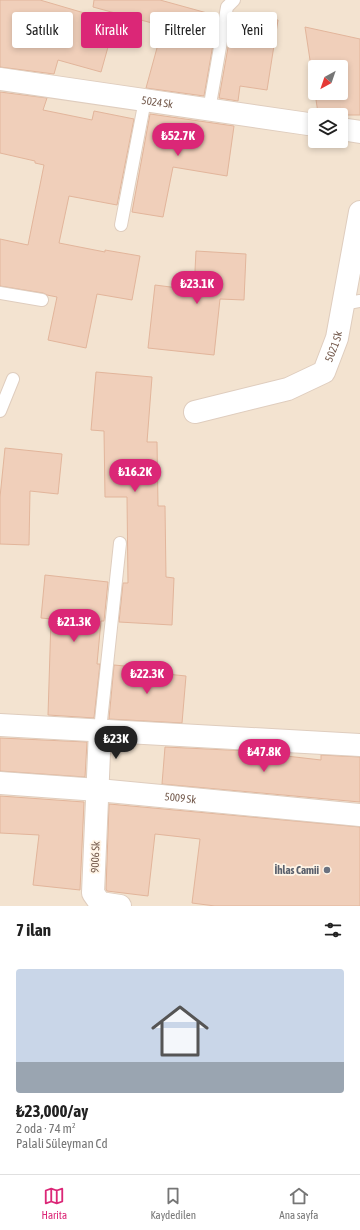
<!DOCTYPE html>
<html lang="tr">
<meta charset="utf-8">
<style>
body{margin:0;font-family:"Asap Condensed",sans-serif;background:#f2f2f2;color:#222;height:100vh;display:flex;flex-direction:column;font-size:15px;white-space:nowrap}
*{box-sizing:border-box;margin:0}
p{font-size:13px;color:#767676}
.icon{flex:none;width:22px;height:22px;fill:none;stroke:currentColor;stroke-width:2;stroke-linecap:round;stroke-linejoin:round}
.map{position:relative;height:906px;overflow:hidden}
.panel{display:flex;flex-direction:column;background:#fff;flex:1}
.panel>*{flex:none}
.hud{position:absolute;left:12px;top:12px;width:336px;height:36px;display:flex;gap:8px}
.needle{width:26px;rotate:220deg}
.buttons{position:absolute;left:308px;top:60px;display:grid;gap:8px}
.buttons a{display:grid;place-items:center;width:40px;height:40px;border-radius:4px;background:#fff;box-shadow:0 2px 6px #0003;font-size:20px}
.price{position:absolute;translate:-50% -34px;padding:0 9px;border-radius:14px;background:#db2777;color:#fff;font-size:13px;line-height:26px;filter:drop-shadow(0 1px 2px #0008)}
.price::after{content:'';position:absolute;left:50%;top:24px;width:12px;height:9px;margin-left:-6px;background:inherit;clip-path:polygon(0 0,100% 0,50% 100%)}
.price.current{background:#222;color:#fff}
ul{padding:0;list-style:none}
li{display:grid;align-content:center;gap:8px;height:212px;padding:0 16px}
li span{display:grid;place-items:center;height:124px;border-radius:4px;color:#555}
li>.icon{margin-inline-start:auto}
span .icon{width:72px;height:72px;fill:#fffc;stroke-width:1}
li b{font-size:17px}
h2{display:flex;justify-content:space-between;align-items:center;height:48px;padding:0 16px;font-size:17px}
.pill{padding:0 14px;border-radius:4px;background:#fff;box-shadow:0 2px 6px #0003;font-size:14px;line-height:36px}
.pill.current{background:#db2777;color:#fff}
.menu{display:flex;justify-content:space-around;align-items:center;height:56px;border-top:1px solid #e0e0e0;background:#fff;font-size:11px;color:#767676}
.menu a{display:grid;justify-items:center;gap:2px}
.menu .current{color:#db2777}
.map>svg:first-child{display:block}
.residential{fill:#f3e3d0;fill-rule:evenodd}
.building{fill:#f0cfba;stroke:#e2b59b;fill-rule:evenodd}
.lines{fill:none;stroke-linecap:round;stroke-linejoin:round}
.service-casing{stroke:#dfcdbe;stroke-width:14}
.minor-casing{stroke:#dfcdbe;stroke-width:24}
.service{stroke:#fff;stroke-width:12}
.minor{stroke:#fff;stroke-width:22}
.worship-dot{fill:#6b7280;stroke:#fff5e7;stroke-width:1.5}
.labels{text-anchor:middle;stroke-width:3.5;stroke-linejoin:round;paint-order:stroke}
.street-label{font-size:11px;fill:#715749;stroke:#fff5e7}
.worship-label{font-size:11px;font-weight:bold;fill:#5b616d;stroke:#fff5e7;text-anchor:end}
</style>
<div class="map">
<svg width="360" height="906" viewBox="0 0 360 906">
<rect width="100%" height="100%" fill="#fbf1e1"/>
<path class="residential" d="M 0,0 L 360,0 L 360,906 L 0,906 ZM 315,67 L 341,67 L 341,93 L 315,93 ZM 315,115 L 341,115 L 341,141 L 315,141 Z"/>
<g class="building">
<polygon points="0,0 40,0 115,22 101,72 58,60 54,74 0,67"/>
<polygon points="94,0 160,0 218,16 204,96 146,88 163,26 93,7"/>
<polygon points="234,14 278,20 267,90 240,86 238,101 219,98"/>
<path d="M 305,27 L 360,39 L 360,115 L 322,115 L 318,113 ZM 315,67 L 341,67 L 341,93 L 315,93 Z"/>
<polygon points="0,92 47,98 43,110 92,120 94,111 134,119 117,205 69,196 59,243 105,252 105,250 140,256 132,300 97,294 86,348 48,340 57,297 47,295 43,293 0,286 0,239 28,245 44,165 35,163 35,161 0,153"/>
<polygon points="150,114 234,126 227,176 173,167 163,217 132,212"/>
<polygon points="196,251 246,254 244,300 220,299 214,355 148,348 155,285 194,290"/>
<polygon points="96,372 152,377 147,442 157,442 158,506 165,506 166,577 174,578 172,625 119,622 123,583 128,583 127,497 105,497 104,431 91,430"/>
<polygon points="5,448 62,454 58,494 30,491 29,545 0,544 0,497"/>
<polygon points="45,575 108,582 104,621 101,621 97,664 100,664 94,718 48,715 51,619 41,618"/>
<polygon points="114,665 157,669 157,673 186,676 182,723 109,719"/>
<polygon points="0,738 87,742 85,777 0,771"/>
<polygon points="165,747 269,752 269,754 321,760 321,755 360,757 360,802 162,784"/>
<polygon points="0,796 84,802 80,890 33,885 39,835 0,833"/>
<polygon points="109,804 360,827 360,906 215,906 192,903 200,839 155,834 148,896 107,891 106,889"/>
</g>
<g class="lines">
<defs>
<g id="service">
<polyline points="209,110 227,7 234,0"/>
<polyline points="121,225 145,100"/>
<polyline points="0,293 42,300"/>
<polyline points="343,304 360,301"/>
<polyline points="0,411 13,379"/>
<polyline points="100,730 120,543"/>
</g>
<g id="minor">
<path id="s1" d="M 0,79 L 315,125"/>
<polyline points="341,129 360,132"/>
<path id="s2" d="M 195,412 L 288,389 L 324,372 L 337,338 L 360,212"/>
<polyline points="0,725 360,745"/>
<polyline points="100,730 93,893 100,903 120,906"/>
<path id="s3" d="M 0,783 L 98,790 L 360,815"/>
</g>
</defs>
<use href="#service" class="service-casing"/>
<use href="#minor" class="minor-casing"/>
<use href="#service" class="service"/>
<use href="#minor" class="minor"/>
</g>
<circle class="worship-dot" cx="327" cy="870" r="4"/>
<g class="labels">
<g class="street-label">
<text dy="4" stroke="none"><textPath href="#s1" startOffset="159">5024 Sk</textPath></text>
<text dy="4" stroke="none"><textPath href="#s2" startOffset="163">5021 Sk</textPath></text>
<text dy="4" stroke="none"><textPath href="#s3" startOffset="181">5009 Sk</textPath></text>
<text transform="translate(95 857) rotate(-88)" y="4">9006 Sk</text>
</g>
<g class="worship-label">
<text x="319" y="874">İhlas Camii</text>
</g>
</g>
</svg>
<div class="buttons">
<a><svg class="needle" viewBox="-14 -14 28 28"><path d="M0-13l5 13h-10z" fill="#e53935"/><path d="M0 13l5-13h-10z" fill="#767676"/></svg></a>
<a><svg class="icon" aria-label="layers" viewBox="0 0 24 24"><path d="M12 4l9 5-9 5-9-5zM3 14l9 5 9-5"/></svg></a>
</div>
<b class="price" style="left:178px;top:157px">₺52.7K</b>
<b class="price" style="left:197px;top:305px">₺23.1K</b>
<b class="price" style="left:135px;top:493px">₺16.2K</b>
<b class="price" style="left:74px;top:643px">₺21.3K</b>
<b class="price" style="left:147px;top:695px">₺22.3K</b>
<b class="price current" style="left:116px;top:760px">₺23K</b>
<b class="price" style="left:264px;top:773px">₺47.8K</b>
<div class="hud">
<a class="pill">Satılık</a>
<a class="pill current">Kiralık</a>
<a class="pill">Filtreler</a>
<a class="pill">Yeni</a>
</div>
</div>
<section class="panel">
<h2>7 ilan<svg class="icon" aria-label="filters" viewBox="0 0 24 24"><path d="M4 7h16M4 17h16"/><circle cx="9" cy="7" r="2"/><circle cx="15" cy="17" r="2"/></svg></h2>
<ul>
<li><span style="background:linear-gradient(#c9d6e8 75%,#9aa5b1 0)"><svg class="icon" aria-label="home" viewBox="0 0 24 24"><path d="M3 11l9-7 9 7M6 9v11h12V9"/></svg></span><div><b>₺23,000/ay</b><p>2 oda · 74 m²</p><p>Palali Süleyman Cd</p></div></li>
</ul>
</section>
<nav class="menu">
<a class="current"><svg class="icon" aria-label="map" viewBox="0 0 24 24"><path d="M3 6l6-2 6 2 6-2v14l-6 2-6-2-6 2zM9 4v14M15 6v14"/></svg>Harita</a>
<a><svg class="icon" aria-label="saved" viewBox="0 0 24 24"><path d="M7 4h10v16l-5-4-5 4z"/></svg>Kaydedilen</a>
<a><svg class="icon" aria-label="home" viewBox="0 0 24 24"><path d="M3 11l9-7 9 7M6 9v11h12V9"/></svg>Ana sayfa</a>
</nav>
